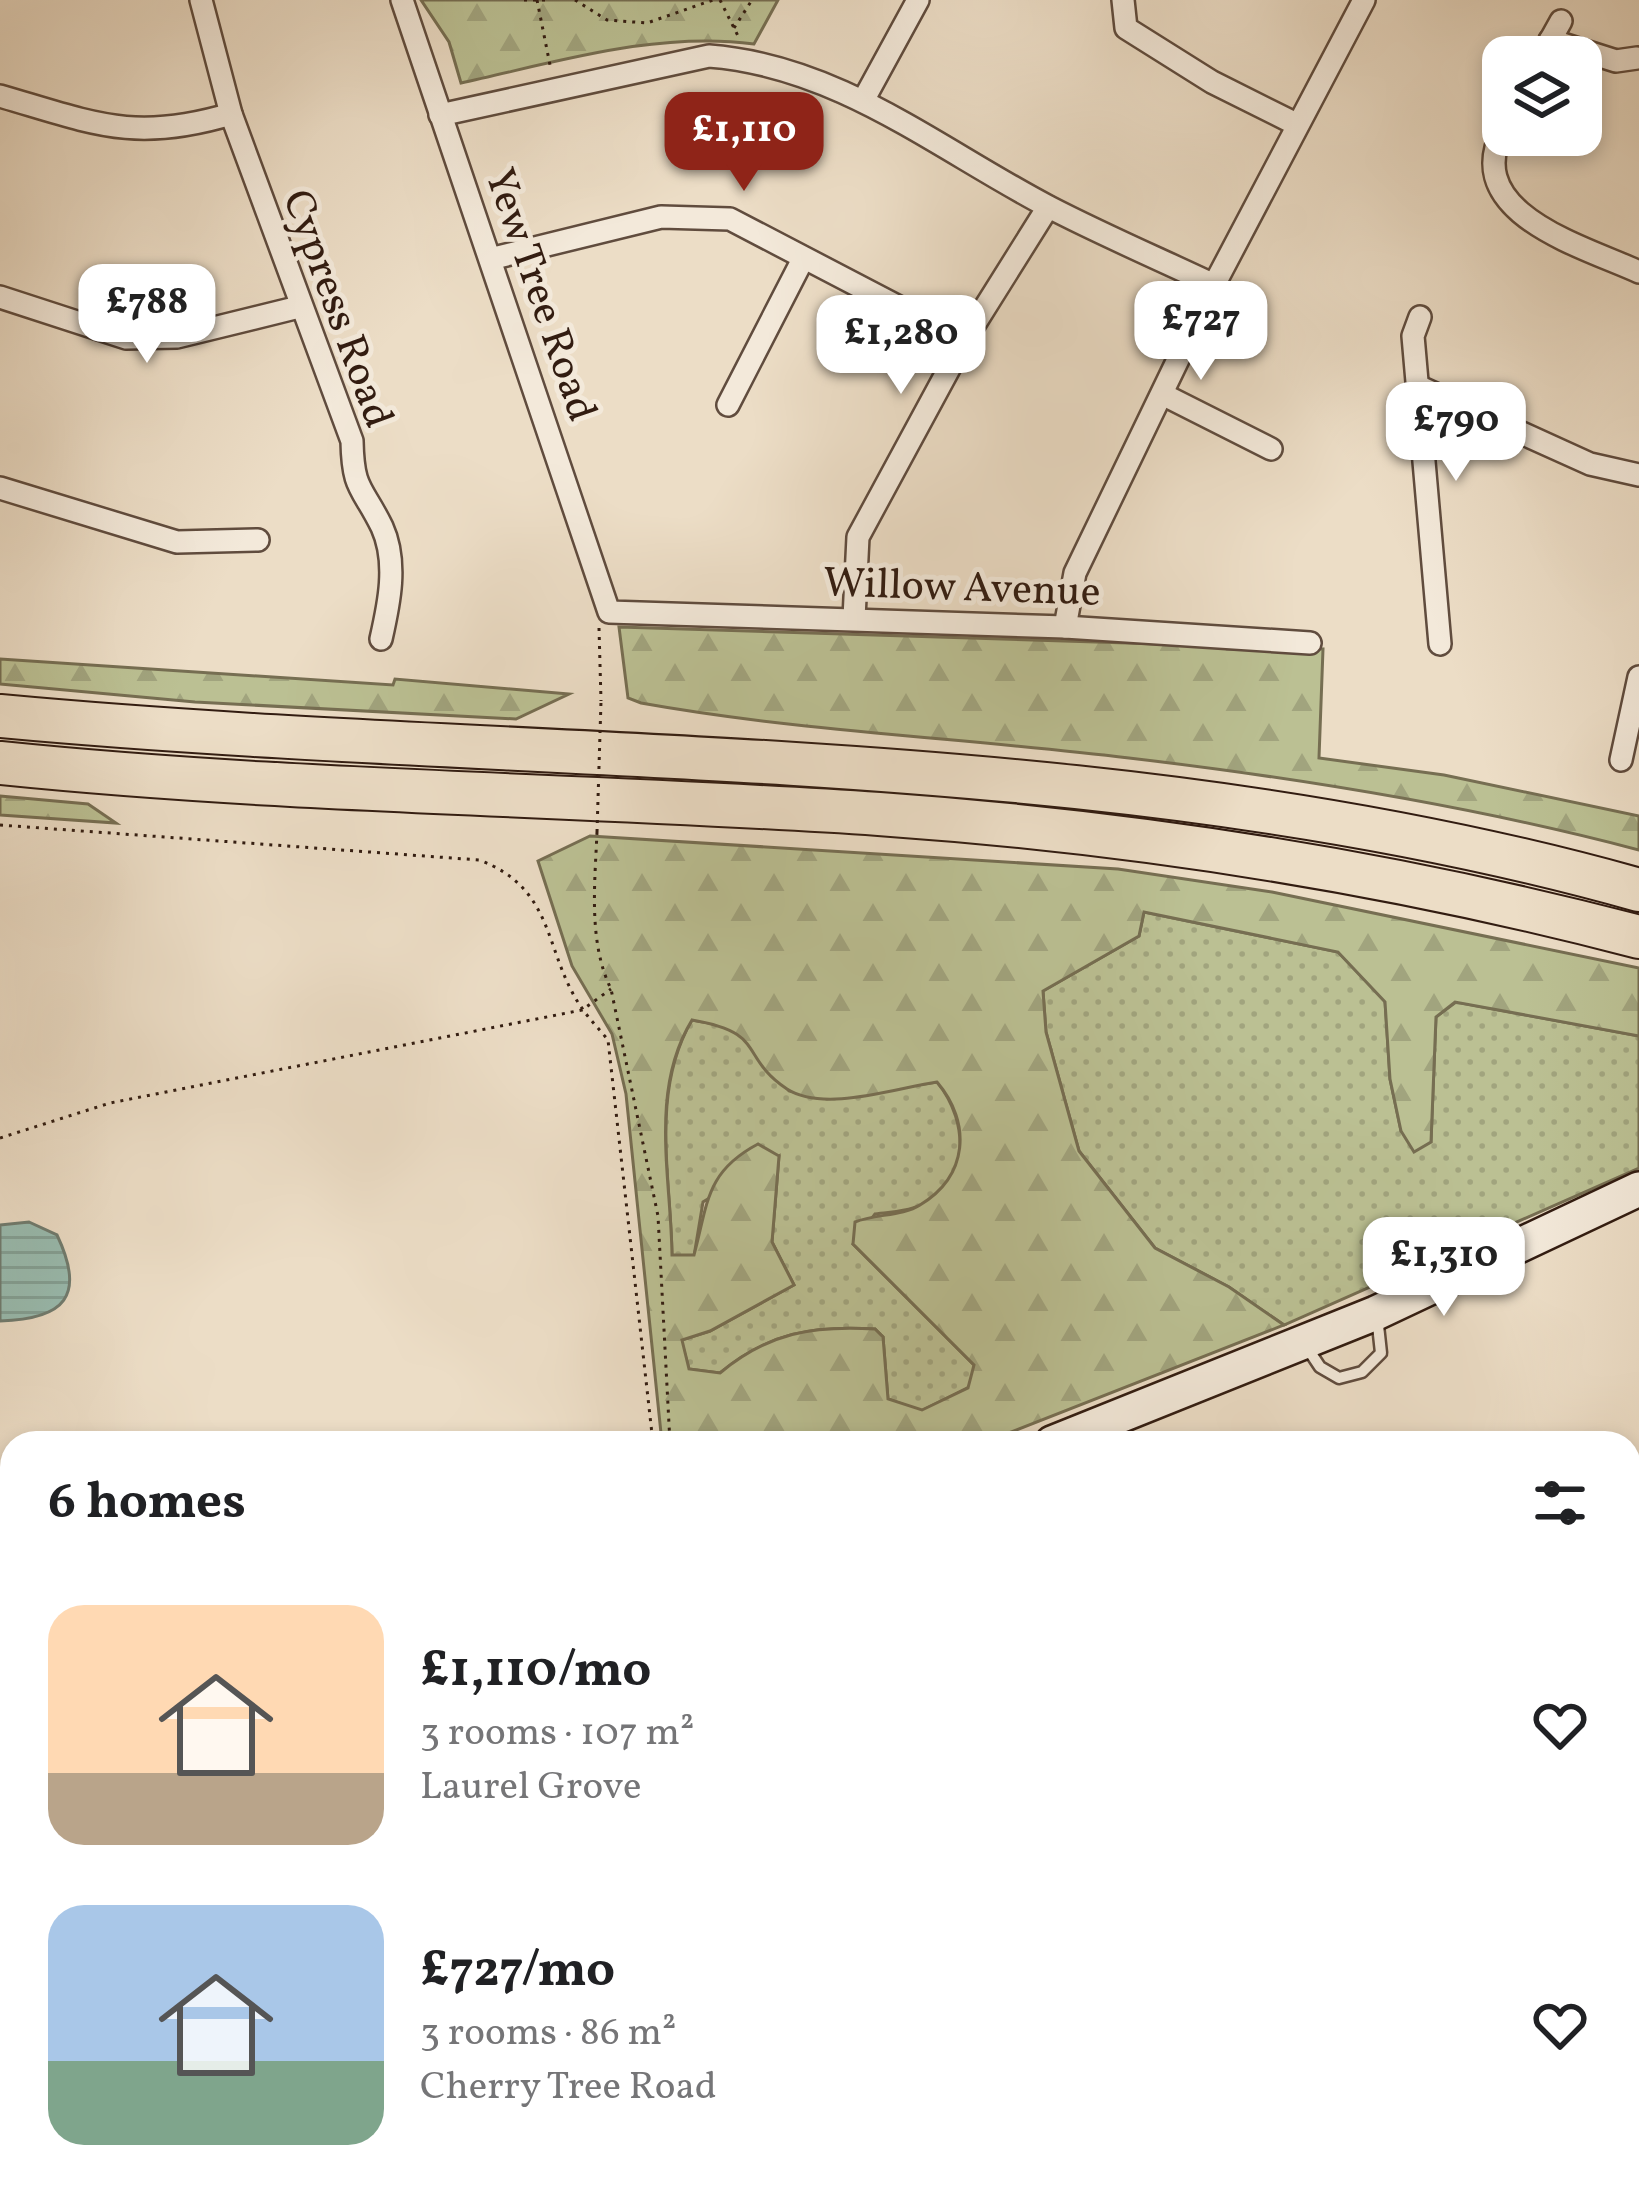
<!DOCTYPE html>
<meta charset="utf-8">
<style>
body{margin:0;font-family:Vollkorn,serif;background:#f2f2f2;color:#202124;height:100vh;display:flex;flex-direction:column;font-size:45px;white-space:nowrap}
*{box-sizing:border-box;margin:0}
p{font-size:39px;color:#757577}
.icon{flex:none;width:66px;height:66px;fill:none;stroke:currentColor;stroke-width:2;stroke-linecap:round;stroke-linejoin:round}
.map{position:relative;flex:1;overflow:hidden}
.details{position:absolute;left:0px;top:1431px;width:1641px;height:771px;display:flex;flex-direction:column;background:#fff;border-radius:36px 36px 0 0;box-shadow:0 6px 18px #0003}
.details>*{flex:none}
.buttons{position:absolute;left:1482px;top:36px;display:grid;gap:24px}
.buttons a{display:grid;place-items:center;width:120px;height:120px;border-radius:24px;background:#fff;box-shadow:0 6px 18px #0003;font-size:60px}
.price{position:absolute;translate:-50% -102px;padding:0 27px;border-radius:24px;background:#fff;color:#222;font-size:39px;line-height:78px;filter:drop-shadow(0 3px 6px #0008)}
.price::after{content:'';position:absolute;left:50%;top:72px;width:36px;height:27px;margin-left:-18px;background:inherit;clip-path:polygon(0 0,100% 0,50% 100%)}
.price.selected{background:#8f2418;color:#fff}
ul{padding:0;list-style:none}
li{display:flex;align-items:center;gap:36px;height:300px;padding:0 48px}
li span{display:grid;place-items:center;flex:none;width:336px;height:240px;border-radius:36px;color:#555}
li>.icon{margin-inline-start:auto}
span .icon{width:144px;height:144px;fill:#fffc;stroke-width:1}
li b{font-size:51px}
h2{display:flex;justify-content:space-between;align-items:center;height:144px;padding:0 48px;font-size:51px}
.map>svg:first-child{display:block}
.grass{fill:url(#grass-dots);stroke:#766e52;stroke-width:3}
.forest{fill:url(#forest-firs);stroke:#766e52;stroke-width:3;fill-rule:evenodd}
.water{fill:url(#water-rules);stroke:#707c70;stroke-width:3}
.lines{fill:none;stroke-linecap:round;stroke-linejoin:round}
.lane-casing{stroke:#604c3e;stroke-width:15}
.street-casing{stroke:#604c3e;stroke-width:26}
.secondary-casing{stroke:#321c11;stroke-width:38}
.highway-casing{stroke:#321c11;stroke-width:46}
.path{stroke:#321c11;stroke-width:3;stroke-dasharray:3 6;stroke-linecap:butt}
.lane{stroke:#f3e9da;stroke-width:10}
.street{stroke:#f3e9da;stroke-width:21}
.secondary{stroke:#f3e9da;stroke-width:33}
.highway{stroke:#ecddc6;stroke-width:42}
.path-bridge{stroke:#321c11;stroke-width:3;stroke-dasharray:3 6;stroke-linecap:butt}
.labels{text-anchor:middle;stroke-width:10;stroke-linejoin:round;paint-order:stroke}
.street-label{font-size:42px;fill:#321c11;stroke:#f3e9da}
</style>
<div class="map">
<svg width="1639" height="2200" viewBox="0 0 1639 2200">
<defs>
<pattern id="grass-dots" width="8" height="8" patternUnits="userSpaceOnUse" patternTransform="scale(3)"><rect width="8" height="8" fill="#bbc093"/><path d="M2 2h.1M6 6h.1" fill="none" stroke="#a1a47e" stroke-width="1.8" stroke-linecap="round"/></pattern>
<pattern id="forest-firs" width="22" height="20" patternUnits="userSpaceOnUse" patternTransform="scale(3)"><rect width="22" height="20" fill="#bbc093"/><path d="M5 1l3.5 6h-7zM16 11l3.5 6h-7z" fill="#a1a47e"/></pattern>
<pattern id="water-rules" width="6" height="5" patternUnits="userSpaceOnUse" patternTransform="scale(3)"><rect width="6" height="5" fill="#99bcb0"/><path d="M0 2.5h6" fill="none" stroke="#84a196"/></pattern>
</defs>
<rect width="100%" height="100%" fill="#ecddc6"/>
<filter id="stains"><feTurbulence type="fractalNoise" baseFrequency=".00167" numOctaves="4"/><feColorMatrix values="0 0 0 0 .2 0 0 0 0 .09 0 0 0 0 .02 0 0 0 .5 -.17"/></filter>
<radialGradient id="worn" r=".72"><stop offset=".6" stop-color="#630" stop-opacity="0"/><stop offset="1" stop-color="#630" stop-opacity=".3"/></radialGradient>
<g class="grass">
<polygon points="1144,912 1338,952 1385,1001 1390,1079 1401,1131 1431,1141 1436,1017 1456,1002 1639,1036 1639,1168 1284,1325 1229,1287 1155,1248 1079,1151 1046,1032 1043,991 1139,936"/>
<path d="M 692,1020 L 736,1028 L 789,1091 L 827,1099 L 937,1082 C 970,1122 972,1189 913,1208 C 902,1212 887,1212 875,1214 L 853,1244 L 975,1366 L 969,1387 L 921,1411 L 888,1399 L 883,1337 L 875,1329 C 813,1325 768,1333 720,1373 L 689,1369 L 681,1340 L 710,1331 L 794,1285 L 772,1242 L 779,1156 L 703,1202 L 694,1256 L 672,1256 C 671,1176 650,1092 692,1020 Z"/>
<polygon points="1639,1703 1639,2200 165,2200 192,2190 1629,2190 1629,1709"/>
<polygon points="12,1885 12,2190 40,2190 45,2200 0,2200 0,1893"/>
</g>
<g class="forest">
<path d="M 421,0 L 778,0 L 754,44 C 656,31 557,62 461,83 L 449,42 Z"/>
<path d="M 619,627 L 1323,649 L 1319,758 L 1444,775 L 1639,816 L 1639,850 C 1473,806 1299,778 1129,758 C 966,738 803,732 641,703 L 628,698 Z"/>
<polygon points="0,659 393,685 395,679 569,694 516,719 195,702 0,684"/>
<polygon points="0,796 88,804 116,823 0,815"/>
<path d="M 590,836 L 1118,869 L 1272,892 L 1639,968 L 1639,1036 L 1455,1002 L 1436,1017 L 1431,1142 L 1414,1152 L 1401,1131 L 1390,1079 L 1385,1002 L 1338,952 L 1144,912 L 1139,936 L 1043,991 L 1046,1032 L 1079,1151 L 1155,1248 L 1229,1287 L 1284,1325 L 983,1443 L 662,1443 L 626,1094 L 612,1034 L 572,966 L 538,861 ZM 692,1020 C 768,1033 738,1056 787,1089 C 824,1113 896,1088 937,1082 C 972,1123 968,1176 920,1205 C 903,1216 875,1214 855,1222 L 853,1244 L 974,1365 L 968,1388 L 922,1410 L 888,1399 L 883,1337 L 875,1329 C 813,1325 768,1333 720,1373 L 689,1369 L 682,1340 L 710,1331 L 794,1285 L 772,1242 L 779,1156 L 758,1144 C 705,1172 708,1204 694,1255 L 672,1255 C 671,1177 649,1090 692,1020 Z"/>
<polygon points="1629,2169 1639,2179 1639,2200 1559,2200 1557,2190 1629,2190"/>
<polygon points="1076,2190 1370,2190 1371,2200 1086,2200"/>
</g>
<path class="water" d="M 29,1222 L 57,1235 C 86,1296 65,1319 0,1321 L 0,1225 Z"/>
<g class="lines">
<defs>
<g id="lane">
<polyline points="1306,1346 1320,1367 1339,1378 1362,1372 1381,1353 1377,1316"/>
<polyline points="0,1827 11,1860"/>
<polyline points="1012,2190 1030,2197 1049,2190"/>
</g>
<g id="street">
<path d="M 201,0 L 231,114 L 352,441 C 353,491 362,486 382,527 C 398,562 389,604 381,639"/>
<polyline points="402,0 609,612 1065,627 1310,643"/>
<polyline points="1123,0 1126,28 1212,82 1296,124"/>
<polyline points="1550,40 1616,61 1637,58"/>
<polyline points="1541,57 1561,21"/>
<path d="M 0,96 C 93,123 134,143 231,114"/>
<polyline points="864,99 918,0"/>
<path d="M 440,115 L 709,56 C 839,66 938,149 1049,207 C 1103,235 1159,259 1214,285"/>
<path d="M 1503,130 C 1460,213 1582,246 1639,272"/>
<polyline points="494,258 661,217 730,219 964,341"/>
<polyline points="0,297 126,338 177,337 299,307"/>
<polyline points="1420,317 1413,336 1440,644"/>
<polyline points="1420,387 1590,464 1639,475"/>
<polyline points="1164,395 1271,449"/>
<polyline points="728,405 803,259"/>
<polyline points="0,488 177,542 258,540"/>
<polyline points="854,618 858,537 964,341 1048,207"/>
<polyline points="1065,627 1075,573 1214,285 1364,0"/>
<polyline points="1621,760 1639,677"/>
</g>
<g id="secondary">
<polyline points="1052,1443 1376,1313 1639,1189"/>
<polyline points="0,1871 12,1863"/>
</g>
<g id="highway">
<path d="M 0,716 C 546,767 1107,740 1639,890"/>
<path d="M 0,763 C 292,793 586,794 879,814 C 1135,832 1391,872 1639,937"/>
</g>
</defs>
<use href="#lane" class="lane-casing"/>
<use href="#street" class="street-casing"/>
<use href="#secondary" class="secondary-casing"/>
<use href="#highway" class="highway-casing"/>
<g class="path">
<polyline points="524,0 547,0"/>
<polyline points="537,0 551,70"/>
<polyline points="575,0 607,20 647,23 713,0"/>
<polyline points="720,0 738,36"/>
<polyline points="734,28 752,0"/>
<polyline points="599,628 601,701"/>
<path d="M 0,825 L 479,860 C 558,889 543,956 584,1011 C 591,1021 600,1030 608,1040 L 653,1443"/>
<path d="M 597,832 C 595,883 588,942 611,989 L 658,1216 L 670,1443"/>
<polyline points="0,1138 110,1103 582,1010 611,989"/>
<polyline points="1629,2162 1639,2169"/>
<polyline points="1182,2190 1190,2200"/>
<polyline points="620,2200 638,2190"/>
</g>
<use href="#lane" class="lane"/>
<use href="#street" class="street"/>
<use href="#secondary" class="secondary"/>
<use href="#highway" class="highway"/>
<polyline class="path-bridge" points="597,832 601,701"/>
</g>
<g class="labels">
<g class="street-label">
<text transform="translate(543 294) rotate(71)" y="15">Yew Tree Road</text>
<text transform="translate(340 308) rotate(70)" y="15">Cypress Road</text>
<text transform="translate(962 585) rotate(2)" y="15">Willow Avenue</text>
</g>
</g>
<rect width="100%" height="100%" filter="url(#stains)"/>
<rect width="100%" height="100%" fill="url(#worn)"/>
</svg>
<div class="buttons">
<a><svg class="icon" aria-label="layers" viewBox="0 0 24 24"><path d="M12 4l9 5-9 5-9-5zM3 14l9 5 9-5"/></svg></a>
</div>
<b class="price selected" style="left:744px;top:194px">£1,110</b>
<b class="price" style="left:147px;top:366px">£788</b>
<b class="price" style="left:1201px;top:383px">£727</b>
<b class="price" style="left:901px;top:397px">£1,280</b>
<b class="price" style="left:1456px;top:484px">£790</b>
<b class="price" style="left:1444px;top:1319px">£1,310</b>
<section class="details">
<h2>6 homes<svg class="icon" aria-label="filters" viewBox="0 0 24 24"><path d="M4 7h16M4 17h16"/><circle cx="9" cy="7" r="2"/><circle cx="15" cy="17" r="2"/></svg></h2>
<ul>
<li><span style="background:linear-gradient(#ffd9b3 70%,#b9a48a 0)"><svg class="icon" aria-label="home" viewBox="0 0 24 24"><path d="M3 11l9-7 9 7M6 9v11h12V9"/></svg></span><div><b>£1,110/mo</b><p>3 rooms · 107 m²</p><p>Laurel Grove</p></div><svg class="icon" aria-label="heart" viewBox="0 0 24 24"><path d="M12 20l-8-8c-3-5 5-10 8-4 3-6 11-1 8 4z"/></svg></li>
<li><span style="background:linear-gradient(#a9c7e8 65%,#7fa58c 0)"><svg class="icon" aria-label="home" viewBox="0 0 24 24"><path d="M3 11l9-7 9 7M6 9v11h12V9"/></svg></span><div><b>£727/mo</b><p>3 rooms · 86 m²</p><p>Cherry Tree Road</p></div><svg class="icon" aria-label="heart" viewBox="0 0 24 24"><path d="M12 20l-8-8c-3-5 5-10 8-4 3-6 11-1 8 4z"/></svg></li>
</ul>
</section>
</div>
